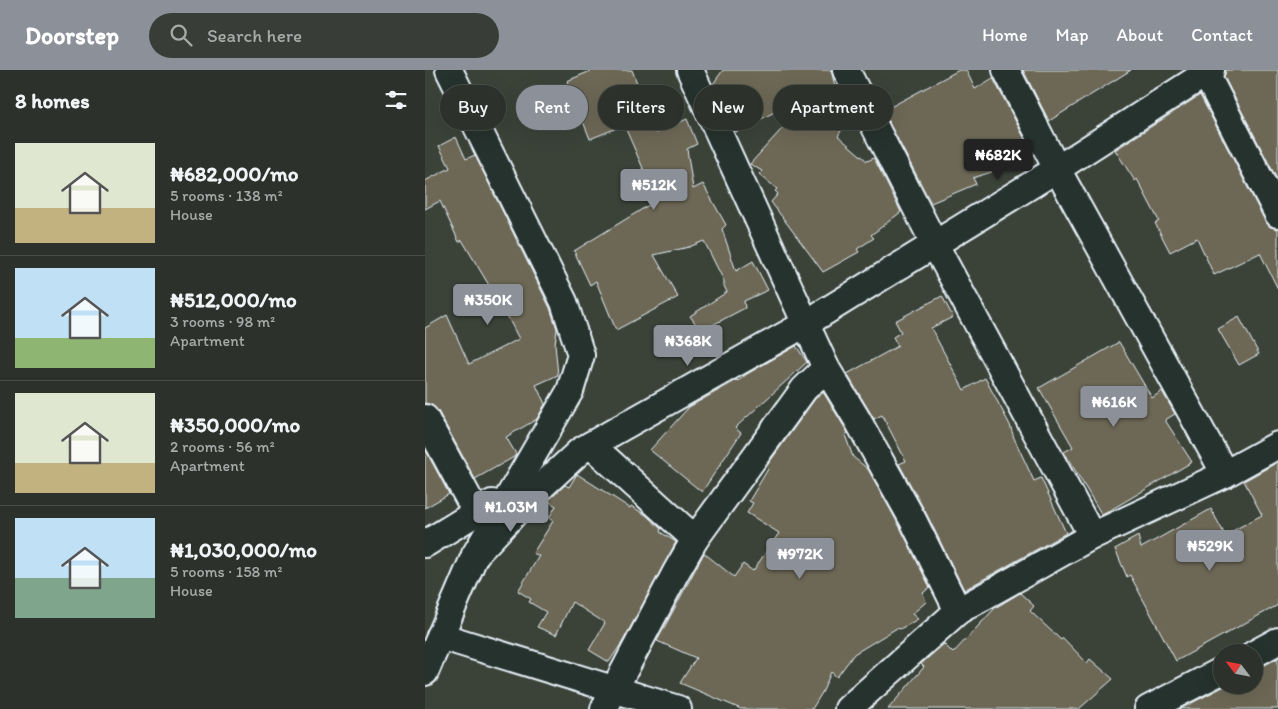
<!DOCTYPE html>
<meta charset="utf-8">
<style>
body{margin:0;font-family:Itim,sans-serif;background:#383e37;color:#f1f3f6;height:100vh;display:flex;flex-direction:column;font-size:19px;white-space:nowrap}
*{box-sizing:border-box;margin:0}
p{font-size:16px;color:#a6aaa9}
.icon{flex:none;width:28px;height:28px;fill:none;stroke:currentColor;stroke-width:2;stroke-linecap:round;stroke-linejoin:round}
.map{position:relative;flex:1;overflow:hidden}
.side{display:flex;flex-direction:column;background:#2c322b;width:425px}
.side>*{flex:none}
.banner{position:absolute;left:15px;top:15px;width:475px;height:45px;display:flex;gap:10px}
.needle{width:32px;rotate:302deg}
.controls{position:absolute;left:788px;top:574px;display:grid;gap:10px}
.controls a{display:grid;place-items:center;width:50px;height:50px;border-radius:50%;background:#2c322b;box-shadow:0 5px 20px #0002,0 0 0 1px #484d47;font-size:25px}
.price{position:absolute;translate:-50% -42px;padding:0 11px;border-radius:5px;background:#8c9099;color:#fff;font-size:16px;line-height:32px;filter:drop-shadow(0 1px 2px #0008)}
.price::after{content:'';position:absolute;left:50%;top:30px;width:15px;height:11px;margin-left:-8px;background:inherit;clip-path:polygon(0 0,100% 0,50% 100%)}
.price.on{background:#222;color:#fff}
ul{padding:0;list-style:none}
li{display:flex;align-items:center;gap:15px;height:125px;padding:0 15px}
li+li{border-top:1px solid #484d47}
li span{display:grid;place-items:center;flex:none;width:140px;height:100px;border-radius:0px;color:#555}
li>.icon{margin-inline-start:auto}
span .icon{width:60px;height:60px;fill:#fffc;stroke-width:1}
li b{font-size:21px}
h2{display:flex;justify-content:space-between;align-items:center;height:60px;padding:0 15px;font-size:21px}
.tag{padding:0 18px;border-radius:22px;background:#2c322b;box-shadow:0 5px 20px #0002,0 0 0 1px #484d47;font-size:18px;line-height:45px}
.tag.on{background:#8c9099;color:#fff}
header{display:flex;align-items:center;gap:30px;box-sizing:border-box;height:70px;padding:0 25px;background:#8c9099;color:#fff}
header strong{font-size:24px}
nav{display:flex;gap:28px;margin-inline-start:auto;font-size:18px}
.search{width:350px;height:45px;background:#383e37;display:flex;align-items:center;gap:12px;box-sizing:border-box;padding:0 18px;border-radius:28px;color:#a6aaa9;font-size:19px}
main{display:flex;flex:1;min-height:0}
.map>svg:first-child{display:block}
.building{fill:#6d6856;stroke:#e8f1f8}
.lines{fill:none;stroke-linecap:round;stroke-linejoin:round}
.minor-casing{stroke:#e8f1f8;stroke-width:30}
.minor{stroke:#26332d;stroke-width:26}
</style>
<header>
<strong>Doorstep</strong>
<div class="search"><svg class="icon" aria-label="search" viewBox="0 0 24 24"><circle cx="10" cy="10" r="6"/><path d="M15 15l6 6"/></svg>Search here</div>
<nav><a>Home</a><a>Map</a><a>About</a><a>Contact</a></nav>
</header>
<main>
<section class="side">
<h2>8 homes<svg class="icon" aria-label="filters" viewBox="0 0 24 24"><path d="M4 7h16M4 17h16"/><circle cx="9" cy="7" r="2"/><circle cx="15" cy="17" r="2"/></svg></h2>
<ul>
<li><span style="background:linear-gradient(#dfe7d0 65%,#c2b280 0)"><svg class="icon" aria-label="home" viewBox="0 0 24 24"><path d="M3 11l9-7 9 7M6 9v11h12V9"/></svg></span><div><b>₦682,000/mo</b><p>5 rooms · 138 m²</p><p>House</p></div></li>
<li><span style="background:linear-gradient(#bfe0f5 70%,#8fb573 0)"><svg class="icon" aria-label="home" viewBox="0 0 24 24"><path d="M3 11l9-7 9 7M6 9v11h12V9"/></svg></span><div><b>₦512,000/mo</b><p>3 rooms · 98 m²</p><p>Apartment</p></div></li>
<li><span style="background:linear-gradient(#dfe7d0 70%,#c2b280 0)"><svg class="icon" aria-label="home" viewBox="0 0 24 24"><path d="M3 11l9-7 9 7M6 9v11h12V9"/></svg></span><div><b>₦350,000/mo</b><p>2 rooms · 56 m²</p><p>Apartment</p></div></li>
<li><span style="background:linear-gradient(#bfe0f5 60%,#7fa58c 0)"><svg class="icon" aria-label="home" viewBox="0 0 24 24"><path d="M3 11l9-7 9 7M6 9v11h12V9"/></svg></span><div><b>₦1,030,000/mo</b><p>5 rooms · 158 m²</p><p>House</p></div></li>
</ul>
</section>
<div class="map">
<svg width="853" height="639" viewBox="0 0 853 639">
<rect width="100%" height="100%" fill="#3b4339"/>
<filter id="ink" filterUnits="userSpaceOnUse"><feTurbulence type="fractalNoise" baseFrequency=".02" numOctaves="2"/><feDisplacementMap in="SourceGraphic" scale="10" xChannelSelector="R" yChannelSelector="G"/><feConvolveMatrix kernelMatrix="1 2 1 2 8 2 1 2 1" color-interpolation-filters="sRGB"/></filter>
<g filter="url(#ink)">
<g class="building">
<polygon points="168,0 207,0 231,63 262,49 272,74 262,79 268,119 278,114 301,155 297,159 311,201 328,191 343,220 319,231 320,238 276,261 265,246 302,222 299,216 299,211 279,171 264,177 229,185 253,227 191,260 171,211 165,215 149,181 232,130 199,55 165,69 142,11"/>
<polygon points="298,0 406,0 416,41 421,48 414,55 417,59 413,66 442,91 449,88 476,142 446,165 449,168 432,179 434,182 398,202 346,132 353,124 350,121 352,119 334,104 337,101 325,94 392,20 311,62 288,14"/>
<polygon points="534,0 541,0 550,19 568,8 602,73 575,91 579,98 548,108 551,114 506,133 458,41"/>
<polygon points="598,0 706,0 624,51"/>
<polygon points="801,0 853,0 853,111 799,7"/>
<polygon points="775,25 840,151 845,157 853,159 853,219 835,183 789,205 772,168 745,182 730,153 734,151 712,109 710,111 690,80"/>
<polygon points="31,67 41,89 50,85 125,238 132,259 130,274 133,305 111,315 120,334 112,349 81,367 91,384 89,387 50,409 13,341 7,335 0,333 0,258 22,245 44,294 94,269 67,216 65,217 37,170 34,172 15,131 0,139 0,111 25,98 14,76"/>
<polygon points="517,226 528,247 506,258 539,320 560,308 585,355 589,368 609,411 616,408 641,463 539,520 501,443 474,394 481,391 457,345 449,349 422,304 473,276 468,267 476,262 470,251"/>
<polygon points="814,247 834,284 814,295 793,259"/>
<polygon points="694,272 727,328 737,321 750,344 740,350 767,392 677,445 639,382 648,377 614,318"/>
<polygon points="371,276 382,292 310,358 316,363 277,422 225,380 264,337 312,310 313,311 322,304"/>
<polygon points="398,322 423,363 420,365 428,387 443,399 475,457 505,517 498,523 501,532 487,544 493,549 475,559 472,558 429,584 412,607 406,602 398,621 387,639 316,639 255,613 271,588 232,571 279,483 309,507 318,494 328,501 354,463 322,443 328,433 324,431 343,399 341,397 390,329"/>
<polygon points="0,379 24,424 0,438"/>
<polygon points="853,392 853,535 751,591 705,505 702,507 690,479 713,466 716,478 786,439 800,465 837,445 819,411"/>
<polygon points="152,404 205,438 206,436 221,445 236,459 235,462 251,472 198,571 184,592 164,580 180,553 147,532 131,565 112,557 121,542 104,532 106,529 93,521 114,486 108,483 128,451 124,448 131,436 123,431 140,415 144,417"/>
<polygon points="595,523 609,536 605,541 636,570 638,568 662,593 665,589 688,609 654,639 463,639 499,597 496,594 519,574 528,583 570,538"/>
<polygon points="853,588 853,639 755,639 802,615 829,615 829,599 836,597"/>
</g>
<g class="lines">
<defs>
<g id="minor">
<polyline points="265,0 401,298 432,349 488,450 533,541"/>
<polyline points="421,0 510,175 667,466"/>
<polyline points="581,0 632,99 800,404"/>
<polyline points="779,0 853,144"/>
<polyline points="0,348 51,442"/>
<polyline points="166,375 270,469"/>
<polyline points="0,474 67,433"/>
<polyline points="50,485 104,428 155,381 380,254 632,99 786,0"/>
<polyline points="15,566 253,639"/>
<polyline points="829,584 853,571"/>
<polyline points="0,602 50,485 145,321 156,285 139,232 24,0"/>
<polyline points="179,639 251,502 270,469 379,319 401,298"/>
<polyline points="423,639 533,541 667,466 800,404 853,375"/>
<polyline points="723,639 796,601"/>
</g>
</defs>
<use href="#minor" class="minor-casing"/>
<use href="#minor" class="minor"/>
</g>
</g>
</svg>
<div class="controls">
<a><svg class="needle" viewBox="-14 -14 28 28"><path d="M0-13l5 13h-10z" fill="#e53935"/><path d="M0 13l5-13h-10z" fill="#a6aaa9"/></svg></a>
</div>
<b class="price on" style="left:573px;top:111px">₦682K</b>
<b class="price" style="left:229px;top:141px">₦512K</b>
<b class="price" style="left:63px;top:256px">₦350K</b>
<b class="price" style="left:263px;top:297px">₦368K</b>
<b class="price" style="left:689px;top:358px">₦616K</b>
<b class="price" style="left:86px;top:463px">₦1.03M</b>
<b class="price" style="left:785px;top:502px">₦529K</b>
<b class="price" style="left:375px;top:510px">₦972K</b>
<div class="banner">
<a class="tag">Buy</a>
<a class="tag on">Rent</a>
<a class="tag">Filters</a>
<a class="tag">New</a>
<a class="tag">Apartment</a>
</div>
</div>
</main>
